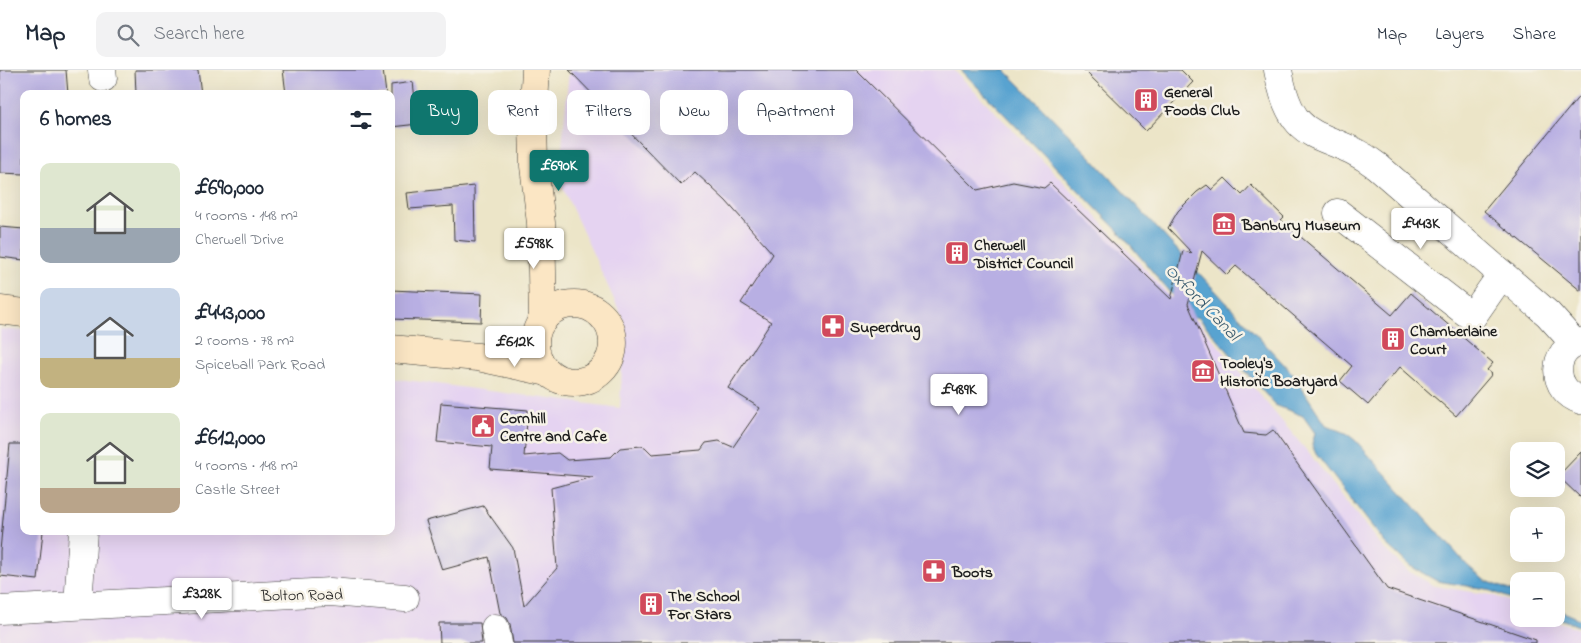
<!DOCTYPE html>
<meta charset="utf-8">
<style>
body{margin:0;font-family:"Indie Flower",sans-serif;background:#f2f2f3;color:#1f2937;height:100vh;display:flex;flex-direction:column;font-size:19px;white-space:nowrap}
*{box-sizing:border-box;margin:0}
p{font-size:16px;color:#747a83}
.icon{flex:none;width:28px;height:28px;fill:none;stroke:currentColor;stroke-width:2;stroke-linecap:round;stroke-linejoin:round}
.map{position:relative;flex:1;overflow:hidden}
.sheet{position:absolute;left:20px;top:20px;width:375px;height:445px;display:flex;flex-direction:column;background:#fff;border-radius:10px;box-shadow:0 5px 20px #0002}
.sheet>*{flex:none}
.guide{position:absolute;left:410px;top:20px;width:475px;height:45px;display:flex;gap:10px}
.tools{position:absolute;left:1510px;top:372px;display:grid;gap:10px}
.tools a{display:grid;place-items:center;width:55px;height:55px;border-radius:10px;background:#fff;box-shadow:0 5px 20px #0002;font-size:25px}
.price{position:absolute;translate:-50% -42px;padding:0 11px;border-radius:5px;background:#fff;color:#222;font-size:16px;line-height:32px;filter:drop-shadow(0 1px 2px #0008)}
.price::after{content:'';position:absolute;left:50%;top:30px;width:15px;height:11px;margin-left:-8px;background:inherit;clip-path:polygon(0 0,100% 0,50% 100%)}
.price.on{background:#0f766e;color:#fff}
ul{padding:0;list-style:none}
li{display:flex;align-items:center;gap:15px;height:125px;padding:0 20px}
li span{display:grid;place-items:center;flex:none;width:140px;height:100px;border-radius:10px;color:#555}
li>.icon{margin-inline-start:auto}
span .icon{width:60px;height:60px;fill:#fffc;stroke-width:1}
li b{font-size:21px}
h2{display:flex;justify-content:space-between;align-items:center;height:60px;padding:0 20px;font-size:21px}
.chip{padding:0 18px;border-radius:10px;background:#fff;box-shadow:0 5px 20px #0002;font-size:18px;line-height:45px}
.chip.on{background:#0f766e;color:#fff}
header{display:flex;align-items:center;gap:30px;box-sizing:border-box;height:70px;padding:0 25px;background:#fff;border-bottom:1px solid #e0e1e3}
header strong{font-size:24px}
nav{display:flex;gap:28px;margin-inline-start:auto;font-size:18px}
.search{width:350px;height:45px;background:#f2f2f3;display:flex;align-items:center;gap:12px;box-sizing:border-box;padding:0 18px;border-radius:10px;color:#747a83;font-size:19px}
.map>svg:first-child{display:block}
.built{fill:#e5d3f1}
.water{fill:#58a3d0;stroke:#3a6076}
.building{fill:#b8afe3}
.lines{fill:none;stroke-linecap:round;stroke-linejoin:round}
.street-casing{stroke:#3b3a36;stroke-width:29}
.secondary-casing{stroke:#3b3a36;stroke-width:29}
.street{stroke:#fff;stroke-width:28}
.secondary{stroke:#fbe6c4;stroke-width:28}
.labels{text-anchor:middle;stroke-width:5;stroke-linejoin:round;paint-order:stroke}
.poi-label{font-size:16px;font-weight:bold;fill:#1c1c1c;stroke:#f7f3e8;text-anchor:start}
.street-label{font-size:16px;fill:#1c1c1c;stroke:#f7f3e8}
.water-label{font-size:18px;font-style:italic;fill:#37596d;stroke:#f7f3e8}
</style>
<header>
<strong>Map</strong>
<div class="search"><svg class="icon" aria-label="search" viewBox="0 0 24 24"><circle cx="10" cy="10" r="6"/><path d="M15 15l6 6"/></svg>Search here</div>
<nav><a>Map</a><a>Layers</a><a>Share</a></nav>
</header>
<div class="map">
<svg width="1581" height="573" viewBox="0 0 1581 573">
<rect width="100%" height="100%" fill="#f7f3e8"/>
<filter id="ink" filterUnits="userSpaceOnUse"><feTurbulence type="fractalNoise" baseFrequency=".02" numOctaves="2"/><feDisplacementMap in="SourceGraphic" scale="10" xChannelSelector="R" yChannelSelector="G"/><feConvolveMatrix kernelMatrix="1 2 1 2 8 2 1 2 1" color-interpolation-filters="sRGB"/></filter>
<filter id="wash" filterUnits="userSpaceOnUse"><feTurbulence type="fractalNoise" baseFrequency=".0096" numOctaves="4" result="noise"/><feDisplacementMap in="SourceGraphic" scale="20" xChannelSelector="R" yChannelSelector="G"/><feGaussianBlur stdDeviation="1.12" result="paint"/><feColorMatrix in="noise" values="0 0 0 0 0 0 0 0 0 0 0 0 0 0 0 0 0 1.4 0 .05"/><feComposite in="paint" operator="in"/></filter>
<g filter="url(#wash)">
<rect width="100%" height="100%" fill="#ece5c8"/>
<polygon class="built" points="569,0 954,0 1083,132 1162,217 1190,251 1198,251 1312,387 1382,477 1408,501 1435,516 1492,525 1519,535 1519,549 1552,549 1581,560 1581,573 0,573 0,259 24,261 24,461 391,461 391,308 620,338 624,251 559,110"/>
<g class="water">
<polygon points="961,0 1005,0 1088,84 1292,303 1326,355 1346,363 1356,371 1467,495 1484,510 1519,524 1519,532 1486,519 1437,511 1410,496 1385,473 1316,384 1312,375 1315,363 1303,346 1275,335 1198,247 1191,248 1122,165"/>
<polygon points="1556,539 1581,550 1581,557 1556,547"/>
</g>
<g id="blocks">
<g class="building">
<polygon points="0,0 66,0 68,24 24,24 24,104 0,103"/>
<polygon points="135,0 198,0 201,24 136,24"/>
<polygon points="283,0 383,0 386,24 286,24"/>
<polygon points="569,0 856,0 977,120 1013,112 1044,118 1050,113 1171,229 1183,181 1192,183 1168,158 1178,141 1197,122 1207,115 1212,120 1225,108 1242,125 1251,115 1284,147 1281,150 1392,245 1411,223 1493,293 1487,300 1492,304 1456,346 1400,297 1368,335 1340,311 1352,296 1236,196 1227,205 1202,181 1188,234 1244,363 1266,365 1273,360 1387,519 1536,570 1536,573 513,573 510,554 507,548 500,543 489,487 442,500 426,451 483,436 513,478 524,536 557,498 551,418 593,407 490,399 492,377 437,372 441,333 528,340 524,386 558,383 567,390 611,387 620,378 641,376 645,377 652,384 701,380 706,373 719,371 733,377 760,338 728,318 771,252 741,233 773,184 726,131 695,102 681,115"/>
<polygon points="1084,0 1181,0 1193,12 1146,61"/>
<polygon points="413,12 418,54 391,57 391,15"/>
<polygon points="1581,24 1581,221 1484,141"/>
<polygon points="474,116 475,172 454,170 453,136 409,139 407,123"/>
<polygon points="0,157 24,159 24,190 0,187"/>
<polygon points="391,220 482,224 481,252 391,249"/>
<polygon points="10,374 24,374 24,461 43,461 38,510 0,506 0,481"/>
<polygon points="1581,382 1581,428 1558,406"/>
<polygon points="439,553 480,553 482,573 440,573"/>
</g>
</g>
</g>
<g filter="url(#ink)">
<use href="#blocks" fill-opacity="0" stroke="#3b3a36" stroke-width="1"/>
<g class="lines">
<defs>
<g id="street">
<polyline points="102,0 103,8"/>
<path d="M 1278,0 C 1293,82 1325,56 1377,96 L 1548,244 L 1575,274"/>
<polyline points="1338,143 1472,247 1502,204"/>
<path d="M 1581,272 C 1550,280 1551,321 1581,330"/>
<polyline points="78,535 83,461"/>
<polyline points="0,540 330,522 405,528"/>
<polyline points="495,558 498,573"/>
</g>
<g id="secondary">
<polyline points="536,0 533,50 534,96 541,153 543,250"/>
<circle cx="574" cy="273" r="39"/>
<polyline points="0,240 24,243"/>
<polyline points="391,279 478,287 548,302"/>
</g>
</defs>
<use href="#street" class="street-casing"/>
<use href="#secondary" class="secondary-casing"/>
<use href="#street" class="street"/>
<use href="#secondary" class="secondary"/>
</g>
</g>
<defs>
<symbol id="building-square" viewBox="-11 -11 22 22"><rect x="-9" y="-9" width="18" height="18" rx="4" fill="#d1495b" stroke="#f7f3e8"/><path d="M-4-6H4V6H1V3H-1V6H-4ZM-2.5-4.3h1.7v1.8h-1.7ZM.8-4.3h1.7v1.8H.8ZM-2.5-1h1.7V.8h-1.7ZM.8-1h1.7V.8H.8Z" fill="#fff"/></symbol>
<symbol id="museum-square" viewBox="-11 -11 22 22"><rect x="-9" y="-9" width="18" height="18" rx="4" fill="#d1495b" stroke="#f7f3e8"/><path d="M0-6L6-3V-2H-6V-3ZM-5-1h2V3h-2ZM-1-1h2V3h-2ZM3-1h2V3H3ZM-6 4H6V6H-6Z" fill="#fff"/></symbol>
<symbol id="pharmacy-square" viewBox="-11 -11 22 22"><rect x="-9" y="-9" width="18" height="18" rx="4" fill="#d1495b" stroke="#f7f3e8"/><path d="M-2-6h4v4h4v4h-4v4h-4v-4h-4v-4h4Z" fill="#fff"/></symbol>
<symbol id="civic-square" viewBox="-11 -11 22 22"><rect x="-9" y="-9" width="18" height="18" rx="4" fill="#d1495b" stroke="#f7f3e8"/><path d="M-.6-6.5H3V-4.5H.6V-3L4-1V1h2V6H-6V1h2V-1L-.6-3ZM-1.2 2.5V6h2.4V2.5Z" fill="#fff"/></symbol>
</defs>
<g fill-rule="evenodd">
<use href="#building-square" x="1132" y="16" width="28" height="28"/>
<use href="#museum-square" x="1210" y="140" width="28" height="28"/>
<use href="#building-square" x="943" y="169" width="28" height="28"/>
<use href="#pharmacy-square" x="819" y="242" width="28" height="28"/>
<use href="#building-square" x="1379" y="255" width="28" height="28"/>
<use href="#museum-square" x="1189" y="287" width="28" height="28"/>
<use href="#civic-square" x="469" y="342" width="28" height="28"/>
<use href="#pharmacy-square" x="920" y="487" width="28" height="28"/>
<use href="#building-square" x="637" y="520" width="28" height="28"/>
</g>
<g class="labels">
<g class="poi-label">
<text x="1164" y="27">General<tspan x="1164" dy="18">Foods Club</tspan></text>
<text x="1242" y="160">Banbury Museum</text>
<text x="974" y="180">Cherwell<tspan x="974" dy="18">District Council</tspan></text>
<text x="850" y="262">Superdrug</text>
<text x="1410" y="266">Chamberlaine<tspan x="1410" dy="18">Court</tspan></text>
<text x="1220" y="298">Tooley's<tspan x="1220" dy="18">Historic Boatyard</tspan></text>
<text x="500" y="353">Cornhill<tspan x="500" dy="18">Centre and Cafe</tspan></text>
<text x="952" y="507">Boots</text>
<text x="668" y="531">The School<tspan x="668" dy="18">For Stars</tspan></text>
</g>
<g class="street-label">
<text transform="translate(302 524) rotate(-1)" y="6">Bolton Road</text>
</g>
<g class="water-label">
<text transform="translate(1203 232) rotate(46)" y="6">Oxford Canal</text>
</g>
</g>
</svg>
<div class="tools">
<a><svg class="icon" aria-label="layers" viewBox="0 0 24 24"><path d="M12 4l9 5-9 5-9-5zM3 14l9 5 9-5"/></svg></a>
<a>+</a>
<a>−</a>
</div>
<b class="price on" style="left:559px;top:122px">£690K</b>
<b class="price" style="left:1421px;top:180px">£443K</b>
<b class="price" style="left:534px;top:200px">£598K</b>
<b class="price" style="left:515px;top:298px">£612K</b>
<b class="price" style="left:959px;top:346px">£489K</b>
<b class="price" style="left:202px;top:550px">£328K</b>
<div class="guide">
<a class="chip on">Buy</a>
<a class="chip">Rent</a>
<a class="chip">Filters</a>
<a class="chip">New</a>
<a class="chip">Apartment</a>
</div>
<section class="sheet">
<h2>6 homes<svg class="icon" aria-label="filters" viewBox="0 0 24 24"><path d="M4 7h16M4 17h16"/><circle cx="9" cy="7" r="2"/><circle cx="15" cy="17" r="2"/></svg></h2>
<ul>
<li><span style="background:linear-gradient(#dfe7d0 65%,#9aa5b1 0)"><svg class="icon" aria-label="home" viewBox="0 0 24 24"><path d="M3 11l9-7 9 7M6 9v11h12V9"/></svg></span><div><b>£690,000</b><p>4 rooms · 148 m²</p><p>Cherwell Drive</p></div></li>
<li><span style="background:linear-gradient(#c9d6e8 70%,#c2b280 0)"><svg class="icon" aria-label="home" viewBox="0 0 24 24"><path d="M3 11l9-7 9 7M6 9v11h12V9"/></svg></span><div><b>£443,000</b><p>2 rooms · 78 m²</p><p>Spiceball Park Road</p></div></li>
<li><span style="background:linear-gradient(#dfe7d0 75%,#b9a48a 0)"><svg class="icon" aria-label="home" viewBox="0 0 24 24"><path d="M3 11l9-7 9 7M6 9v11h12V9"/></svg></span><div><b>£612,000</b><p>4 rooms · 148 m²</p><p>Castle Street</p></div></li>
</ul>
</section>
</div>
